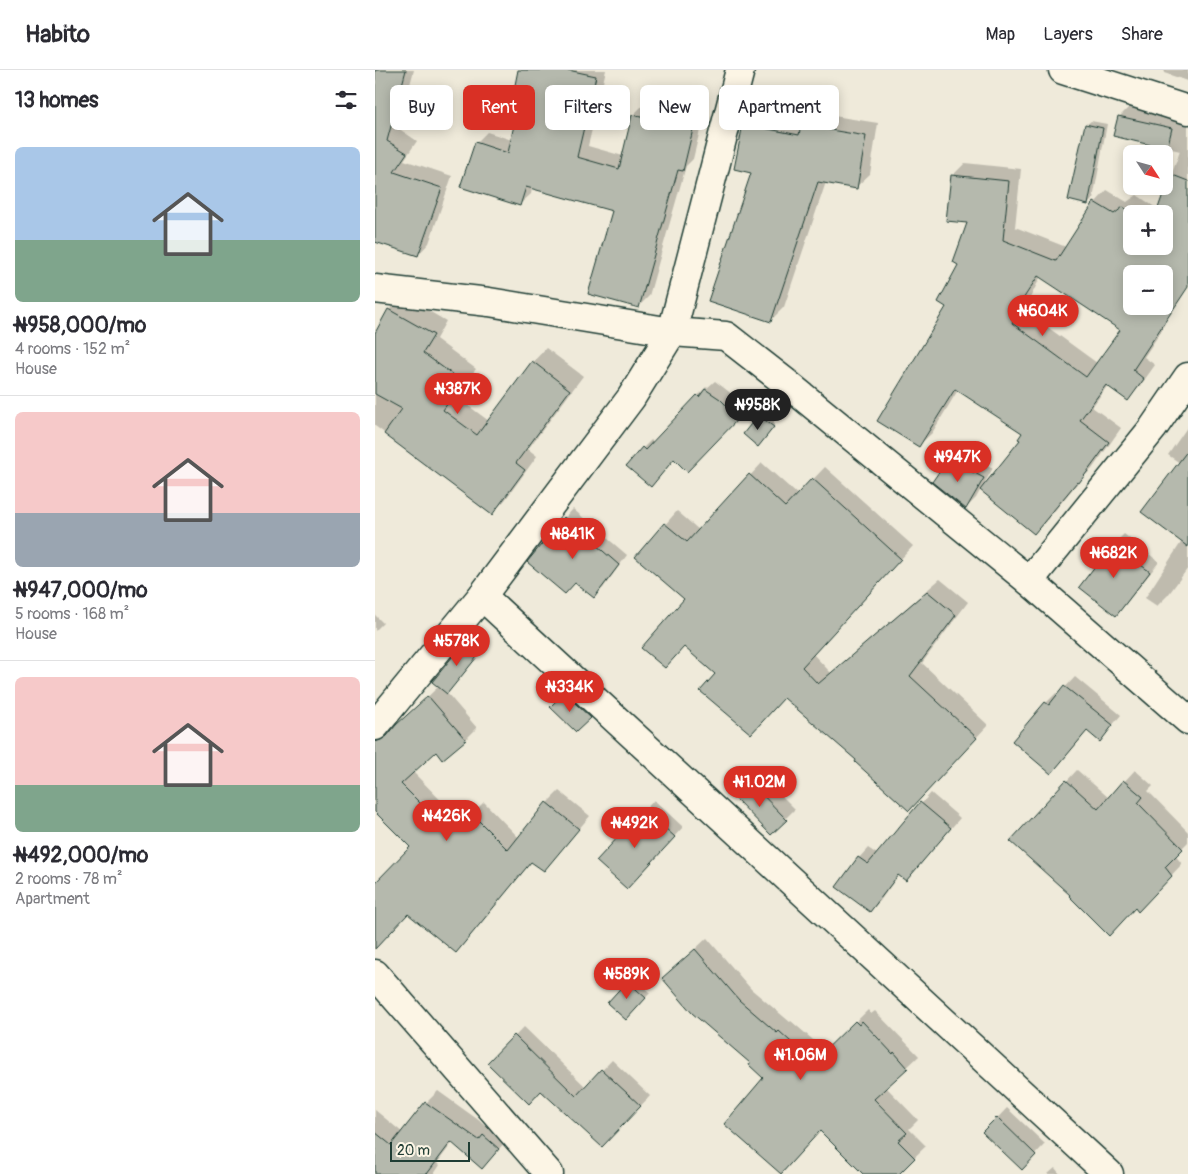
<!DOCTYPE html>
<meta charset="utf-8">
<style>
body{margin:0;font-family:Pangolin,sans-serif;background:#f7f7f7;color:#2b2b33;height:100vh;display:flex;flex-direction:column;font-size:19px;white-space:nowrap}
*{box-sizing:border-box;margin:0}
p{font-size:16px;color:#7c7c81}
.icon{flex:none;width:28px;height:28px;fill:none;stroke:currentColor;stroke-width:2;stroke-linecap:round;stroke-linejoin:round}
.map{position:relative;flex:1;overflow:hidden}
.side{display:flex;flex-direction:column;background:#fff;width:375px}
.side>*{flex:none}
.top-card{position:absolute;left:15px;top:15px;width:475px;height:45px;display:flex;gap:10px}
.needle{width:32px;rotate:126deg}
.fabs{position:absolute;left:748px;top:75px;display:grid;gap:10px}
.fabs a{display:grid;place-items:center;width:50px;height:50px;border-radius:8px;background:#fff;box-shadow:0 2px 12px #0003;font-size:25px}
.scale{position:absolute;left:15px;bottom:12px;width:80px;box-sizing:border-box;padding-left:5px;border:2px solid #1f3d34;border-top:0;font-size:14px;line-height:18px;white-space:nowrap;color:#1f3d34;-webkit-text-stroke:4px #fcf5e5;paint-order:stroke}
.price{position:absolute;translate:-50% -42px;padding:0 11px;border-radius:18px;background:#d93025;color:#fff;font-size:16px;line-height:32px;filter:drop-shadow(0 1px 2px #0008)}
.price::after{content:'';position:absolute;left:50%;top:30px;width:15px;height:11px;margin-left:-8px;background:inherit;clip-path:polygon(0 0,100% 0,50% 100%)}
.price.on{background:#222;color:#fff}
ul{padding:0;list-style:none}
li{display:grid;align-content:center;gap:10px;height:265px;padding:0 15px}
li+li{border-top:1px solid #e1e1e2}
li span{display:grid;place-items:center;height:155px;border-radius:8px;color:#555}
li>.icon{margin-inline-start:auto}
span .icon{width:90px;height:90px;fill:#fffc;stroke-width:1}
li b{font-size:21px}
h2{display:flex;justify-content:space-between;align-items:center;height:60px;padding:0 15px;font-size:21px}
.tag{padding:0 18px;border-radius:8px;background:#fff;box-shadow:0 2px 12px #0003;font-size:18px;line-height:45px}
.tag.on{background:#d93025;color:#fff}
header{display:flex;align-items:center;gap:30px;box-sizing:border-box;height:70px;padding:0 25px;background:#fff;border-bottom:1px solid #e1e1e2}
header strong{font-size:24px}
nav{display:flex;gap:28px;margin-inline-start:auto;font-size:18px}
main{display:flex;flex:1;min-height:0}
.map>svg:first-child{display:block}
.shadow{fill:#0003;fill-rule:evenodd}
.building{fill:#b5b9ad;stroke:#1f3d34;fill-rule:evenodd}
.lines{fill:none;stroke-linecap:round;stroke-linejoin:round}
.minor-casing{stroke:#1f3d34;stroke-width:31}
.minor{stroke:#fcf5e5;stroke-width:28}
</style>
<header>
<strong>Habito</strong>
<nav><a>Map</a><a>Layers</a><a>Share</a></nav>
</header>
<main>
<section class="side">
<h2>13 homes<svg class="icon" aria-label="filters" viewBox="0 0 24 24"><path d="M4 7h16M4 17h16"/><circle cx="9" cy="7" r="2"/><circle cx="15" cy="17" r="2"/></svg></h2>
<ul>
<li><span style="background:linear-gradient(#a9c7e8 60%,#7fa58c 0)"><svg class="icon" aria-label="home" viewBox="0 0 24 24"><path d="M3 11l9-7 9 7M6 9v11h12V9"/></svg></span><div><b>₦958,000/mo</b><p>4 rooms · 152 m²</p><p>House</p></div></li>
<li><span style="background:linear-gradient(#f6c9c9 65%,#9aa5b1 0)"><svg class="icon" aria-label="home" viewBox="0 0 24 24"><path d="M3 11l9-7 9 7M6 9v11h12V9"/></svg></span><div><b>₦947,000/mo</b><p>5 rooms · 168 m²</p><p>House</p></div></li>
<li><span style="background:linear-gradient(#f6c9c9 70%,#7fa58c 0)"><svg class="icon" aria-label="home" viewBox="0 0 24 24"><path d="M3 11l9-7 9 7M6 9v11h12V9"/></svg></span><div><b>₦492,000/mo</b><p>2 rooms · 78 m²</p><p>Apartment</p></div></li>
</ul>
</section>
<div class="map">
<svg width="813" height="1104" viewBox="0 0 813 1104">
<rect width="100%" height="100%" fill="#efeada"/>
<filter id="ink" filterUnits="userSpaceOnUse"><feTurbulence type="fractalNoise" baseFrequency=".02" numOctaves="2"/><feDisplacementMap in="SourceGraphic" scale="10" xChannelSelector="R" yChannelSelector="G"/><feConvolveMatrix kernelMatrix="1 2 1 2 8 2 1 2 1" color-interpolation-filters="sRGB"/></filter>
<g filter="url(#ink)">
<g class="shadow">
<polygon points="0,0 39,0 23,58 42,71 29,90 77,106 54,173 43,185 0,170"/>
<polygon points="165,0 231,0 213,76 248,86 258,45 269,34 328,48 318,89 311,96 274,226 263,237 238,140 157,118 156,124 144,135 101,73 112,62 137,70"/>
<polygon points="790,0 813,0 813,11 789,3"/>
<path d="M 757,34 L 813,51 L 813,191 L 787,260 L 769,287 L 780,295 L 765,316 L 752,329 L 733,315 L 717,337 L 746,358 L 717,399 L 704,411 L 672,450 L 659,463 L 606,419 L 601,428 L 591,438 L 574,390 L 583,380 L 618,398 L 609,414 L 610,415 L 646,370 L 648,363 L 583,320 L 557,363 L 544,375 L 573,236 L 585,194 L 594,152 L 577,106 L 590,93 L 646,99 L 640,157 L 691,177 L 720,133 L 732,120 L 752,132 L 762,125 L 784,140 L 805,81 L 739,65 L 744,47 ZM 756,144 L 789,144 L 789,176 L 756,176 ZM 756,204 L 789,204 L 789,236 L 756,236 ZM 666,206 L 746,259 L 722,293 L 649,240 Z"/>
<polygon points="383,41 432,51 440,43 503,53 495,104 481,117 451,112 409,237 396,250 377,102 370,54"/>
<polygon points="716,51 732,54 718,129 713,134 711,55"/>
<polygon points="28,226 71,251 61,269 101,299 80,326 114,351 158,292 171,278 208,306 153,379 162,386 130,430 117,443 0,356 0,265 14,240"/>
<polygon points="340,311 353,321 372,339 312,400 300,388 284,407 268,378 276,370 279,372 331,317 332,318"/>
<polygon points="388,341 399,349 399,357 388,370 370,364"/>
<polygon points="813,356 813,498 793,525 782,536 770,528 807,471 805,393 793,385"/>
<polygon points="387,393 423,425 450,397 538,476 438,584 456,603 565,509 593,532 547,593 613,655 546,727 483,690 410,626 342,603 311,529 262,487 302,441 324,460"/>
<polygon points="198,439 252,485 228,518 219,526 200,512 190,448"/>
<polygon points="749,464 784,492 750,535 741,544 705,516 739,474"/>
<polygon points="0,545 8,553 0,561"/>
<polygon points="102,561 115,572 72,623 102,658 90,670 61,680 38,702 88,753 109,732 144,768 172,733 184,721 215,746 169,799 157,791 92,869 81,881 34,842 0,865 0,814 36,777 0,740 0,674 14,660 19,659 64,616 59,611"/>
<polygon points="700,607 746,645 725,670 713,660 676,703 639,671 671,633 681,623 683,625"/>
<polygon points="194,619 219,642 201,661 177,637"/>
<polygon points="702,700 734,728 760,700 778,716 773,721 813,762 813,772 800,785 807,794 774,829 760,837 697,824 637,770"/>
<polygon points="384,703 420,739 396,763 360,726"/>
<polygon points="556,723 585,748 531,810 524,804 505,831 495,841 484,788 493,778 502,784"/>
<polygon points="279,730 308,757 261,808 270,740"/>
<polygon points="332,868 376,919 415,952 416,951 451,981 493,940 496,944 500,941 544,986 511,1017 543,1050 534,1059 551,1076 522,1104 490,1104 446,1060 407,1103 390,1008 377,993 289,908"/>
<polygon points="258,907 275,923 256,944 234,933"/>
<polygon points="149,957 211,1017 237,990 275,1026 237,1066 167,1019 114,993"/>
<polygon points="63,1021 116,1059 121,1054 135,1066 119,1085 78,1072 62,1093 65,1095 59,1104 0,1104 0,1040 28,1063 51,1033"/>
<polygon points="632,1038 670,1074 647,1098 609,1062"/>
<polygon points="680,1098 685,1104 673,1104"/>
</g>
<g class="building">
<polygon points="0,0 31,0 12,71 32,83 19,102 67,118 43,186 0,172"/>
<polygon points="143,0 193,0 221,6 202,87 244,99 257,45 318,59 308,101 303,100 264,238 213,224 237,141 151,117 145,136 85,117 100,72 133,83 143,36 136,35"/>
<polygon points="743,46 797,58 792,79 738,66"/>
<polygon points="368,54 424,65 426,55 491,66 482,119 443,112 396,252 333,231 376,103 359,99"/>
<polygon points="710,54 728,58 713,135 693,130"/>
<path d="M 795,104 L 813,111 L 813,217 L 758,300 L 769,309 L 753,331 L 731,315 L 705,350 L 734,372 L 704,413 L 702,412 L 659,464 L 605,420 L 645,370 L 643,369 L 647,363 L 580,319 L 544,377 L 502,351 L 571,237 L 563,232 L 583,195 L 578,192 L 592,153 L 571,151 L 576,105 L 634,111 L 628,170 L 681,191 L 719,132 L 739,144 L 748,137 L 759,144 L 756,144 L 756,176 L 789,176 L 789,144 L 781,144 ZM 756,204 L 789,204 L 789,236 L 756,236 ZM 663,206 L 745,260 L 711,307 L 637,253 L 650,226 Z"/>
<polygon points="13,239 59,265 48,283 88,312 68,340 102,365 157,291 195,320 141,393 150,400 117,445 9,364 27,339 0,324 0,263"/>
<polygon points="330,319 345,329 364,348 312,402 299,389 276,417 251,396 267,377 270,380 322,325 324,327"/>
<polygon points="383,345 399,357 383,377 368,364"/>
<polygon points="813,380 813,477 766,442"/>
<polygon points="573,389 609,408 591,439 557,412"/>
<polygon points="374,404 410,437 437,408 526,489 427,597 443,614 552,521 581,545 535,606 602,668 534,741 480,692 481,690 409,628 376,664 325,621 340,604 309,577 290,598 266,578 309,529 260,487 289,453 312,472"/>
<polygon points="189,447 244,495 219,528 200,513 190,524 152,492"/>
<polygon points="738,473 775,502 741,546 704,517"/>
<polygon points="91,570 106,582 72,624 57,612"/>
<polygon points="689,616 738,655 725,672 712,661 676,704 637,671 670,632 674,635"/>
<polygon points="189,623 216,648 201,662 175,637"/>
<polygon points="53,626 91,670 67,690 61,682 26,714 76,764 96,743 133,780 171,732 204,759 169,801 156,792 81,883 33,844 0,879 0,813 35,777 0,742 0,672 6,670 12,666 21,655"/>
<polygon points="691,710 723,739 748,710 768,727 763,733 808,779 790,797 797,806 763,842 760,838 734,866 694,826 695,825 635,771"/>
<polygon points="374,711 412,750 396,765 358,726"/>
<polygon points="545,732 576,758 531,811 523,805 495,842 461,817 483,787 493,794"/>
<polygon points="269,739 300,767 252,819 221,791"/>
<polygon points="320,879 364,930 402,963 404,961 438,992 480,951 484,955 487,951 518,984 519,982 533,998 499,1029 532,1063 523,1071 540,1088 524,1104 488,1104 445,1061 406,1104 349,1054 388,1008 374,995 375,993 317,943 287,908"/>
<polygon points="252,911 271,928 251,950 232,933"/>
<polygon points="139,965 201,1026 226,999 266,1036 227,1077 166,1021 154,1034 112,993"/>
<polygon points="50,1032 104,1070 108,1065 124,1079 107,1099 76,1072 52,1104 0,1104 0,1062 16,1075"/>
<polygon points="622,1047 661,1085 647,1100 607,1062"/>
</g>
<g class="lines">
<defs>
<g id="minor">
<polyline points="688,0 813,40"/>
<polyline points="0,219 114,232 297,262 351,266 410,312 654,511 813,650"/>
<polyline points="654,511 778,358 813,307"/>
<polyline points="107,526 734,1104"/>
<polyline points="0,656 107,526 256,328 297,262 365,0"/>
<polyline points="0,904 174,1104"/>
</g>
</defs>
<use href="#minor" class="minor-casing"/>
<use href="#minor" class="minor"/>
</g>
</g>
</svg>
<div class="fabs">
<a><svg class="needle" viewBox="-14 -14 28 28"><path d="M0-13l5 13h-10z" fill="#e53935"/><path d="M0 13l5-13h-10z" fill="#7c7c81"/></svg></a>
<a>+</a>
<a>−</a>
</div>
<div class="scale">20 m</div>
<b class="price" style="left:668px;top:267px">₦604K</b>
<b class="price" style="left:83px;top:345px">₦387K</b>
<b class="price on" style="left:383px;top:361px">₦958K</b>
<b class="price" style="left:583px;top:413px">₦947K</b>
<b class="price" style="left:198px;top:490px">₦841K</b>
<b class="price" style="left:739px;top:509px">₦682K</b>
<b class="price" style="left:82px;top:597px">₦578K</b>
<b class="price" style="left:195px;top:643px">₦334K</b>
<b class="price" style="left:385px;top:738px">₦1.02M</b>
<b class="price" style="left:72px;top:772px">₦426K</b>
<b class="price" style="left:260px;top:779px">₦492K</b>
<b class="price" style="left:252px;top:930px">₦589K</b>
<b class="price" style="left:426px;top:1011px">₦1.06M</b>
<div class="top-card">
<a class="tag">Buy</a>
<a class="tag on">Rent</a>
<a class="tag">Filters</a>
<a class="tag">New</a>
<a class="tag">Apartment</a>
</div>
</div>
</main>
